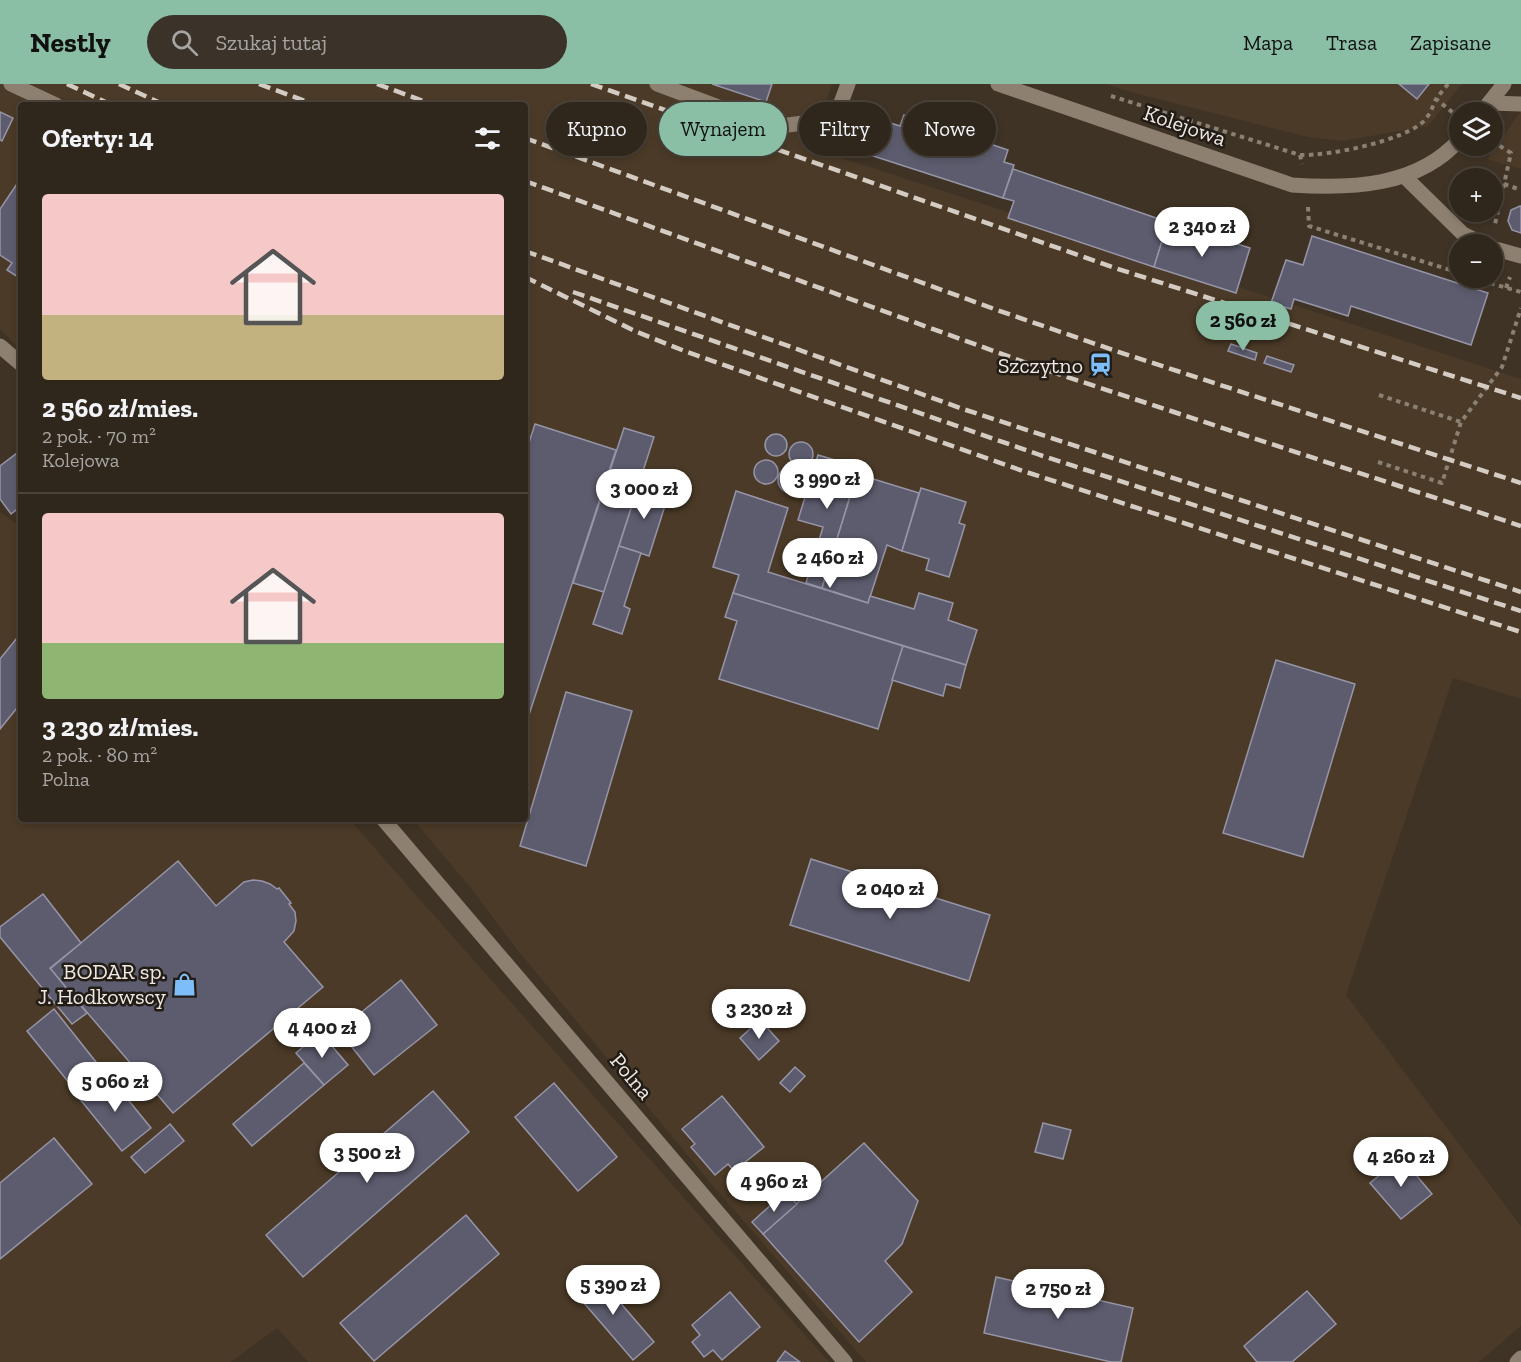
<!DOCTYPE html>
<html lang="pl">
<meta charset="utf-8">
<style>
body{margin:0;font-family:"Zilla Slab",serif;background:#3b3229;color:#f1f3f6;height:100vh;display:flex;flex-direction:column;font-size:22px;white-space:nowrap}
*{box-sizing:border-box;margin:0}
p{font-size:20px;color:#a7a5a3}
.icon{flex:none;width:33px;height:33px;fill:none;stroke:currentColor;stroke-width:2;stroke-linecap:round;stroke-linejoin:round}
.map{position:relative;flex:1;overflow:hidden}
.drawer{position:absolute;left:18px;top:18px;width:510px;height:720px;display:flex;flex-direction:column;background:#2f261c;border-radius:6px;box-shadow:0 3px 9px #0003,0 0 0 2px #4a433b}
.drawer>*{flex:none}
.guide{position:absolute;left:546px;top:18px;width:570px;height:54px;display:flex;gap:12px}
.buttons{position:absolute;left:1449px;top:18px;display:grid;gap:12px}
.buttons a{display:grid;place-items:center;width:54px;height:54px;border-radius:50%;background:#2f261c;box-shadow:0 3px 9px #0003,0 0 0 2px #4a433b;font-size:30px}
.price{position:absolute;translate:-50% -51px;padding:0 14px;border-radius:21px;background:#fff;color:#222;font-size:20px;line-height:39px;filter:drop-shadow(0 2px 3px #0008)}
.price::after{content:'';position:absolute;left:50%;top:36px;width:18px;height:14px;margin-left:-9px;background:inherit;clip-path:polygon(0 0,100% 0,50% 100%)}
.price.current{background:#8abfa5;color:#111}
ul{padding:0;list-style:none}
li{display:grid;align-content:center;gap:12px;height:318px;padding:0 24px}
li+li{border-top:2px solid #4a433b}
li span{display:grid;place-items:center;height:186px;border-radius:6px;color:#555}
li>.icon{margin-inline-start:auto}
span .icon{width:108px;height:108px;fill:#fffc;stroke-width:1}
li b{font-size:26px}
h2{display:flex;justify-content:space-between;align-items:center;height:72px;padding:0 24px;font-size:26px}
.tag{padding:0 21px;border-radius:27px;background:#2f261c;box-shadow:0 3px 9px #0003,0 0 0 2px #4a433b;font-size:21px;line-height:54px}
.tag.current{background:#8abfa5;color:#111}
header{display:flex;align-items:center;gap:36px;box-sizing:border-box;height:84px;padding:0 30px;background:#8abfa5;color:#111}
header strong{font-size:28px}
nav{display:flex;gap:33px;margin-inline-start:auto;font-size:21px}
.search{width:420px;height:54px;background:#3b3229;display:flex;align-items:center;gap:15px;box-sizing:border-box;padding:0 21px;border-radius:33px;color:#a7a5a3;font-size:22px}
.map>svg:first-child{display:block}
.built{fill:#4b3a27}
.building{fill:#5d5c6e;stroke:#9695a8;stroke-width:1.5}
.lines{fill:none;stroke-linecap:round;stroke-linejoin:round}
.path{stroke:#8a8074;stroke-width:4;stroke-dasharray:4.5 4.5;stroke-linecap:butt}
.minor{stroke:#8e8071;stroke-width:15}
.rail{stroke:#d4ccc3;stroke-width:4.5;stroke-dasharray:12 6;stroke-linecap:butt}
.labels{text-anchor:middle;stroke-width:5;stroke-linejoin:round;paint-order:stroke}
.street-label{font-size:22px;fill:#f0e8e0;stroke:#211c16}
.poi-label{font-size:22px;fill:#f0e8e0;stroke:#211c16;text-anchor:end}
</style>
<header>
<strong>Nestly</strong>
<div class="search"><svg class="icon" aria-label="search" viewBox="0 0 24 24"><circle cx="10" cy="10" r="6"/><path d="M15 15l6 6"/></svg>Szukaj tutaj</div>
<nav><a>Mapa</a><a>Trasa</a><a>Zapisane</a></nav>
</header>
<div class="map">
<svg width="1521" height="1278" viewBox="0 0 1521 1278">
<rect width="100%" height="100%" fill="#3f3325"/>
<g class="built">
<polygon points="0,0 832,0 811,64 1521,295 1521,615 1453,594 1346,911 1521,1142 1521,1242 1479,1278 866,1278 714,1103 515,863 474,808 413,735 525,735 525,21 21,21 21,266 0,245"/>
<polygon points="1106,0 1462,0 1428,42 1343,57 1308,53 1138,10"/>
<polygon points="1521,27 1521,85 1487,75"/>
<polygon points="0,428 21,443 21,735 349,735 829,1278 308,1278 277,1244 231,1278 0,1278"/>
</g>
<g class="building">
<polygon points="712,0 772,0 766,18"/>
<polygon points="1399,0 1429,0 1417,15"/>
<polygon points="0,28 13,34 2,57 0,56"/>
<polygon points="904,31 1008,66 1004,78 1014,81 1003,114 867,70 878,35 900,42"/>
<polygon points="1013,85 1168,138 1154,183 1008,134 1014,117 1003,114"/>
<polygon points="21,94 21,195 7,186 12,179 0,171 0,125"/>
<polygon points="1520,122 1521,122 1521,149 1512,146 1508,137 1511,126"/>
<polygon points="1168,138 1250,164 1236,209 1154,183"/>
<polygon points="1312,152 1488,209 1471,261 1351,222 1348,232 1294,215 1291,225 1271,219 1286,176 1303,181"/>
<polygon points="1231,260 1257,269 1255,276 1228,267"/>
<polygon points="1267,272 1294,281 1291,288 1264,279"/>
<polygon points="535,340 616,366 525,643 525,371"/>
<polygon points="624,344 654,353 604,508 573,499"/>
<circle cx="776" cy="361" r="11"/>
<circle cx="801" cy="370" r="12"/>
<polygon points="21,366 21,422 11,430 0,415 0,382"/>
<polygon points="818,371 859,383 822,504 806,499 823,443 798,436"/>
<circle cx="766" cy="388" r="12"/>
<circle cx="791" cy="396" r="13"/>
<polygon points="857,390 919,409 902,467 887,461 868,519 822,504"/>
<polygon points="639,400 669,409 649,472 619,462"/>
<polygon points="921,404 966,418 959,439 965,441 949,493 926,486 929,475 902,467"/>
<polygon points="736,407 788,424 768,488 868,519 870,512 914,525 919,509 953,519 948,536 977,546 966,581 733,509 739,491 713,483"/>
<polygon points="619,462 641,469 624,522 630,525 622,550 593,540"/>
<polygon points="733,509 903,562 878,645 719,595 737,537 725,533"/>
<polygon points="21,549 21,619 0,645 0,575"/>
<polygon points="903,562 966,581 960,604 946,600 943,612 892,596"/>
<polygon points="1276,576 1355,600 1303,773 1223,749"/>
<polygon points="566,608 632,627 586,782 520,762"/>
<polygon points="811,775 990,831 969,897 790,841"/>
<polygon points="178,777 216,822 244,798 253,796 262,797 270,800 277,805 279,804 291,819 289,820 295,828 296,837 294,847 284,858 323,903 173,1029 50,885"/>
<polygon points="43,810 81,859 50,884 87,929 72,940 0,853 0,843"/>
<polygon points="401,896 437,941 374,991 347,957 367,942 358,931"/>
<polygon points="54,925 96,978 70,1000 27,947"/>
<polygon points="760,936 779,957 759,976 740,954"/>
<polygon points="320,948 348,981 324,1001 296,969"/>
<polygon points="304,979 324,1001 252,1062 233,1040"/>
<polygon points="795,983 805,992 790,1008 780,999"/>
<polygon points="108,991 151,1044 122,1067 79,1014"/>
<polygon points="554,999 617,1073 578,1107 515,1033"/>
<polygon points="433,1007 469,1048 303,1193 266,1151"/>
<polygon points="722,1012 764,1063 734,1087 728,1080 715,1091 691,1063 695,1060 682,1045"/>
<polygon points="1043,1039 1071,1046 1063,1075 1035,1068"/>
<polygon points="170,1040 184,1057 145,1089 131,1073"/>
<polygon points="54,1054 92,1100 0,1175 0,1099"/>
<polygon points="864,1059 918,1117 902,1160 885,1177 912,1208 859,1258 763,1150"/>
<polygon points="1401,1073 1432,1110 1401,1135 1370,1099"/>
<polygon points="785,1108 797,1120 763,1150 752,1138"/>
<polygon points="466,1131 499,1170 374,1277 340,1239"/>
<polygon points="593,1187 654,1258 633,1276 572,1205"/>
<polygon points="996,1193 1133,1224 1121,1278 1111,1278 984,1249"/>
<polygon points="1307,1207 1336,1240 1292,1278 1257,1278 1244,1262"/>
<polygon points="730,1208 760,1243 722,1276 713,1266 704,1273 692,1258 700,1251 692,1241"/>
<polygon points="785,1267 800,1278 777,1278"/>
</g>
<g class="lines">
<g class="path">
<polyline points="1448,0 1436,15 1457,32"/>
<polyline points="1111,12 1300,71 1302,80"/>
<polyline points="1492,57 1511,69 1495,140"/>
<path d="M 1300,71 C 1329,72 1405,57 1425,36 C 1430,30 1433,22 1436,15"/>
<polyline points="1504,100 1521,106"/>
<polyline points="1308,123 1309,142 1460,189"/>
<polyline points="1473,194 1521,208"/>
<polyline points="1506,204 1510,193"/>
<polyline points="1379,311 1461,338"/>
<polyline points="1378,378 1442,399 1461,338 1502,283 1521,224"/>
</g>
<g class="minor">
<polyline points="11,0 56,21"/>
<polyline points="657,0 772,43 835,35 848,0"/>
<path d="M 998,0 L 1292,101 C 1350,105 1418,103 1460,55"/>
<polyline points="1489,19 1521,20"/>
<polyline points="1482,28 1504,0"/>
<polyline points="1404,92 1463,150 1483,160"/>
<polyline points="1492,164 1521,172"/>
<polyline points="0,262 21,280"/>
<polyline points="383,735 845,1278"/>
<polyline points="1517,1278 1521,1274"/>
</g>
<g class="rail">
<polyline points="67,0 112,21"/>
<polyline points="119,0 165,21"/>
<polyline points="259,0 316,21"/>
<polyline points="377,0 434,21"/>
<polyline points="591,0 1115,184 1521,314"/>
<polyline points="525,54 997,226 1116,267 1521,399"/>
<polyline points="525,97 1046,286 1521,442"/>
<polyline points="525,167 963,325 1521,508"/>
<polyline points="525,193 637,248 687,268 1023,387 1521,548"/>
<polyline points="573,208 1040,371 1521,527"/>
</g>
</g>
<defs>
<symbol id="station-bare" viewBox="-9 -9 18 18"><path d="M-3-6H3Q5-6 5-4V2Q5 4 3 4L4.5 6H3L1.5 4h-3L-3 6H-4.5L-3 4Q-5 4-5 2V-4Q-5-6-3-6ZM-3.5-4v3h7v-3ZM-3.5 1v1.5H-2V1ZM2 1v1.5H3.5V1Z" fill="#7dbef9" stroke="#211c16" stroke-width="2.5" paint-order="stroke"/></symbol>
<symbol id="shop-bare" viewBox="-9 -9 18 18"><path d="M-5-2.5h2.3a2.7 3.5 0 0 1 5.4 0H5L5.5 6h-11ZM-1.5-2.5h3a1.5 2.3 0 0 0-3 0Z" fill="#7dbef9" stroke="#211c16" stroke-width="2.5" paint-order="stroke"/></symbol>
</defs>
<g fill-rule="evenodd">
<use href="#station-bare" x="1084" y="264" width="33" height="33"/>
<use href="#shop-bare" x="168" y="884" width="33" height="33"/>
</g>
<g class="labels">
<g class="street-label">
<text transform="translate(1185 41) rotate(19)" y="8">Kolejowa</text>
<text transform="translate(632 992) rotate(50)" y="8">Polna</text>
</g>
<g class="poi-label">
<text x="1083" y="289">Szczytno</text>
<text x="166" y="895">BODAR sp.<tspan x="166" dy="25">J. Hodkowscy</tspan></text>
</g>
</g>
</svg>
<div class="buttons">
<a><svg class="icon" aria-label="layers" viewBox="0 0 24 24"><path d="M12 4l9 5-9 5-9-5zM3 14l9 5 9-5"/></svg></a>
<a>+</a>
<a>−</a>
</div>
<b class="price" style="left:1202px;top:174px">2 340 zł</b>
<b class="price current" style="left:1243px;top:268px">2 560 zł</b>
<b class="price" style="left:827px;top:426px">3 990 zł</b>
<b class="price" style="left:644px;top:436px">3 000 zł</b>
<b class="price" style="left:830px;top:505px">2 460 zł</b>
<b class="price" style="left:890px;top:836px">2 040 zł</b>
<b class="price" style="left:759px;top:956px">3 230 zł</b>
<b class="price" style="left:322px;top:975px">4 400 zł</b>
<b class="price" style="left:115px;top:1029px">5 060 zł</b>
<b class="price" style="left:367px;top:1100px">3 500 zł</b>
<b class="price" style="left:1401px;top:1104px">4 260 zł</b>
<b class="price" style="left:774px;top:1129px">4 960 zł</b>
<b class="price" style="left:613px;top:1232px">5 390 zł</b>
<b class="price" style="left:1058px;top:1236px">2 750 zł</b>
<div class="guide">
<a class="tag">Kupno</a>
<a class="tag current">Wynajem</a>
<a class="tag">Filtry</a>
<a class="tag">Nowe</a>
</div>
<section class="drawer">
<h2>Oferty: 14<svg class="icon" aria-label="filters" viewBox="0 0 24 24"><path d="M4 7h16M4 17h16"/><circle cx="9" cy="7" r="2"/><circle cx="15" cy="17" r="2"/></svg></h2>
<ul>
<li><span style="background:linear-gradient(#f6c9c9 65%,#c2b280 0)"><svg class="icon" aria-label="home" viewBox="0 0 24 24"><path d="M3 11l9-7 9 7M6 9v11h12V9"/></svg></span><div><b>2 560 zł/mies.</b><p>2 pok. · 70 m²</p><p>Kolejowa</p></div></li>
<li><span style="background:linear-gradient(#f6c9c9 70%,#8fb573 0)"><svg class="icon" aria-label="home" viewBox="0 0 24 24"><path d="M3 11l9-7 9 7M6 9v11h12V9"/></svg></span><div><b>3 230 zł/mies.</b><p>2 pok. · 80 m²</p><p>Polna</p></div></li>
</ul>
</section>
</div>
